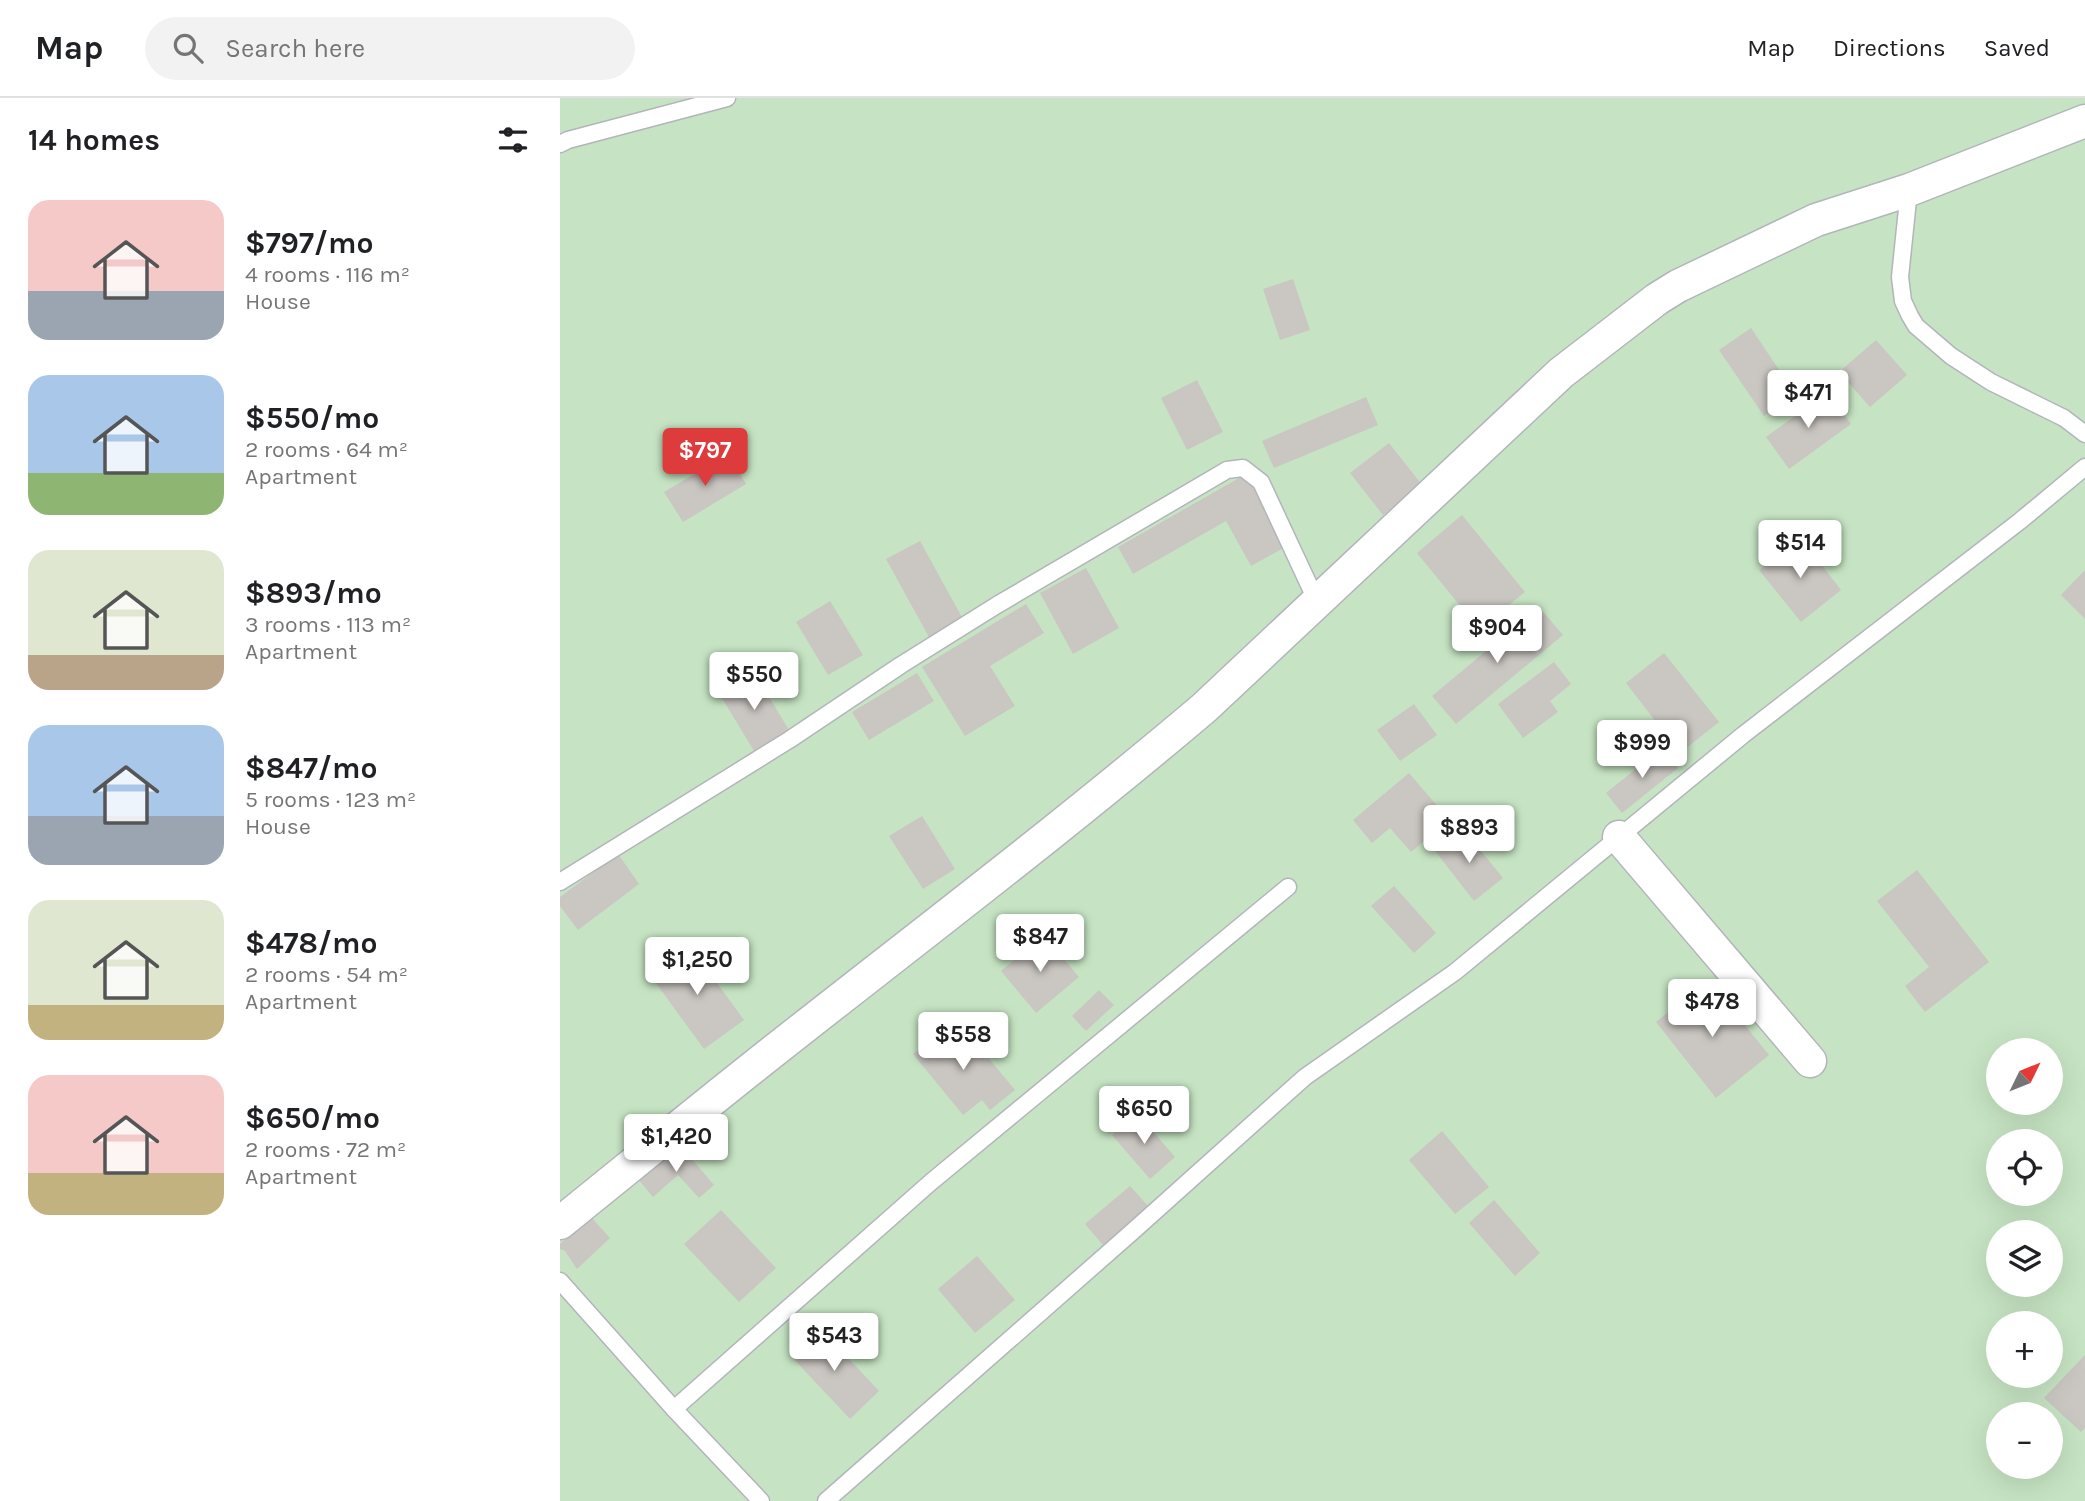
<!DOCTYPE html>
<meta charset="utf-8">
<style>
body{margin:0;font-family:Karla,sans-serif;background:#f2f2f2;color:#202124;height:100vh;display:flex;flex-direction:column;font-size:26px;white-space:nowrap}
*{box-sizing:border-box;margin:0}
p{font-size:23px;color:#757577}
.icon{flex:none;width:38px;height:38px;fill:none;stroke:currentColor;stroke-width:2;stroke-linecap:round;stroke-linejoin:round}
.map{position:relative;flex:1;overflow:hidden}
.details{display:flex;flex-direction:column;background:#fff;width:560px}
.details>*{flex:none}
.needle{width:46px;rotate:47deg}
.tools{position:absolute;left:1426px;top:940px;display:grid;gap:14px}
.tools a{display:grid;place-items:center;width:77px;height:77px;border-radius:50%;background:#fff;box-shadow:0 7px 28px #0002;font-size:35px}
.price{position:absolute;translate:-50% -60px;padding:0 16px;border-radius:7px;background:#fff;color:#222;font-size:23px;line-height:46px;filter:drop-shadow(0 2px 4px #0008)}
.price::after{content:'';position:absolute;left:50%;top:42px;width:21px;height:16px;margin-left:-10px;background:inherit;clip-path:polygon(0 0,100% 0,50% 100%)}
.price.on{background:#de3b3c;color:#fff}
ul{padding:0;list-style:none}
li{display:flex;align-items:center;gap:21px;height:175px;padding:0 28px}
li span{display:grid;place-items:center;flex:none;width:196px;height:140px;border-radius:21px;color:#555}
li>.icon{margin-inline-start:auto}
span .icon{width:84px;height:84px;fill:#fffc;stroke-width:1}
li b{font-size:30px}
h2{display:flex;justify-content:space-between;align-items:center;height:84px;padding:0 28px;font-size:30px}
header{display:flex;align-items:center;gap:42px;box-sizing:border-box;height:98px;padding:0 35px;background:#fff;border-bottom:2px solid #e0e0e0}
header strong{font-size:33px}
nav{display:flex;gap:38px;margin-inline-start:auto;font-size:24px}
.search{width:490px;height:63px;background:#f2f2f2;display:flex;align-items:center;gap:18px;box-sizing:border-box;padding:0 24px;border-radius:38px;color:#757577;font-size:26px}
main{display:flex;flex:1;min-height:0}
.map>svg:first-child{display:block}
.green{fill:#c6e4c3;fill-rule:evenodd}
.building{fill:#cac6c1}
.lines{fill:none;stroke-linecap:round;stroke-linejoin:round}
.service-casing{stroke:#b2b5b9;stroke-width:19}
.minor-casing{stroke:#b2b5b9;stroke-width:35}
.service{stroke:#fff;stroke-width:16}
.minor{stroke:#fff;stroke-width:32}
</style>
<header>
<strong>Map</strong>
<div class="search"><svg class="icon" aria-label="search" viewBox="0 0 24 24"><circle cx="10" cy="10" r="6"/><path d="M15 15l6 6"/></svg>Search here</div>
<nav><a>Map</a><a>Directions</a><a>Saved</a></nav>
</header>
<main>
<section class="details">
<h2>14 homes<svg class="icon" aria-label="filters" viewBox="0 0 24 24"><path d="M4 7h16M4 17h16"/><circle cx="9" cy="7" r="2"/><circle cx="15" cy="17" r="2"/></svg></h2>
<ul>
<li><span style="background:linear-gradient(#f6c9c9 65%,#9aa5b1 0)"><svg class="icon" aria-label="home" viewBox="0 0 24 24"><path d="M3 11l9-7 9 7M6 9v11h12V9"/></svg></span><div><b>$797/mo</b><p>4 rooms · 116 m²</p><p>House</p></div></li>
<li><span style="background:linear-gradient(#a9c7e8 70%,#8fb573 0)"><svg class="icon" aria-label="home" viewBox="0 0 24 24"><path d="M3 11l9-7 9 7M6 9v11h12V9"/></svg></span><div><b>$550/mo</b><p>2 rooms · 64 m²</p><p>Apartment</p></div></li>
<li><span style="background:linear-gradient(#dfe7d0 75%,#b9a48a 0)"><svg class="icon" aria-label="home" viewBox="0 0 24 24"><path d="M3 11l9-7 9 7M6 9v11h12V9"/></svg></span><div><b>$893/mo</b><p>3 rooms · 113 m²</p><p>Apartment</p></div></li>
<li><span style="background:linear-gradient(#a9c7e8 65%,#9aa5b1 0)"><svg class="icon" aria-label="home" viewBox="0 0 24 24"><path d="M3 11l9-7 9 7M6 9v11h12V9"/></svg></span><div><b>$847/mo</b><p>5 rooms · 123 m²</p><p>House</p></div></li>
<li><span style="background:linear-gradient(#dfe7d0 75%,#c2b280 0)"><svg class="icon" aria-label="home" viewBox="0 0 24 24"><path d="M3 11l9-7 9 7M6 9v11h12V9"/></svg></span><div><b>$478/mo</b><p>2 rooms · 54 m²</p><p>Apartment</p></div></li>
<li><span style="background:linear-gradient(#f6c9c9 70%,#c2b280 0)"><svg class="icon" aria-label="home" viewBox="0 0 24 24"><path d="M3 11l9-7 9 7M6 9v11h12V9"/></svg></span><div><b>$650/mo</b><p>2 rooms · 72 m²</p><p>Apartment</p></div></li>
</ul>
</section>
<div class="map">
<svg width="1525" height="1403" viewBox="0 0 1525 1403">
<rect width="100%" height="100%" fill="#eeebe5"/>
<path class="green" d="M 0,0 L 1525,0 L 1525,1403 L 0,1403 ZM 1438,952 L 1491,952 L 1491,1004 L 1438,1004 ZM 1438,1043 L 1491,1043 L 1491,1096 L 1438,1096 ZM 1438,1134 L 1491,1134 L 1491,1186 L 1438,1186 ZM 1438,1225 L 1491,1225 L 1491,1278 L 1438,1278 ZM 1438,1316 L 1491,1316 L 1491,1368 L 1438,1368 Z"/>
<g class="building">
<polygon points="733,181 750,232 720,242 703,191"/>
<polygon points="1191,230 1236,297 1204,318 1159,252"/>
<polygon points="1316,242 1347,277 1310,309 1279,274"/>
<polygon points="637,282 663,334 627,352 601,300"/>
<polygon points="1268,294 1291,326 1229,371 1206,339"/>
<polygon points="806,299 818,327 714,370 702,343"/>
<polygon points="829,345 862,387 823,417 790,375"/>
<polygon points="168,356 186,386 123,424 104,394"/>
<polygon points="686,376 727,448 691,468 666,423 573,476 558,449"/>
<polygon points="902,417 965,494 919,531 857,455"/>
<polygon points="1240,439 1281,492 1241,524 1199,472"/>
<polygon points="360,443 404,523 370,541 326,461"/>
<polygon points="526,470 559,530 513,556 480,495"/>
<polygon points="1525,472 1525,521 1501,497"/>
<polygon points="270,503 303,557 268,577 236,524"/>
<polygon points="466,506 484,535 430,568 455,608 405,638 362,569"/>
<polygon points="979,509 1003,537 896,626 872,598"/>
<polygon points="1104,555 1159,624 1120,655 1066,585"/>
<polygon points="994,564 1011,586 990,603 998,614 963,640 938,606"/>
<polygon points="357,575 374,603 309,642 292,614"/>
<polygon points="195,576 229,632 194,653 160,597"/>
<polygon points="854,606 877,637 840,663 817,632"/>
<polygon points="1102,650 1118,670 1062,715 1046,695"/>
<polygon points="849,675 889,722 851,754 830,730 812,745 793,722"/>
<polygon points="362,718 395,771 363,791 329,738"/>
<polygon points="903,731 943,780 914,803 875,753"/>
<polygon points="58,756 79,786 18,832 0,808 0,799"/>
<polygon points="1357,772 1429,864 1365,914 1345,888 1369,869 1317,803"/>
<polygon points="834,788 876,835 854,855 811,808"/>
<polygon points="484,837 519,879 476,915 441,873"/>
<polygon points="130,848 184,922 144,951 90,877"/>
<polygon points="1148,882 1209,957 1156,1000 1096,924"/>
<polygon points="539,892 554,907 526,933 512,918"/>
<polygon points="388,928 413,957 421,951 455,992 430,1012 422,1002 403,1017 353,956"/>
<polygon points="578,1016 615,1059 590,1081 552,1037"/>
<polygon points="882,1033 929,1089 895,1116 849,1062"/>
<polygon points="119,1046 154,1087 139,1100 118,1077 93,1099 78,1081"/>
<polygon points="570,1088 588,1108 543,1147 525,1126"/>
<polygon points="934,1102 980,1155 955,1178 909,1125"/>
<polygon points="161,1112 216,1170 179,1204 124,1146"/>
<polygon points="30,1118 50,1140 17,1171 5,1153 0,1151 0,1146"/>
<polygon points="417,1158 455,1202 415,1235 378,1191"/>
<polygon points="258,1228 319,1293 290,1321 229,1256"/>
<polygon points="1525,1257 1525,1330 1521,1334 1484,1300"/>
</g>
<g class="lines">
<defs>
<g id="service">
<polyline points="0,46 8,42 167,0"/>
<polyline points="1349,92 1340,179 1343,203 1350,218 1356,228 1391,258 1431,284 1504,320 1525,336"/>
<polyline points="0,784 229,642 341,567 437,507 667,372 683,370 701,384 757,504"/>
<polyline points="0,1183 114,1311 201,1403"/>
<polyline points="114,1311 371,1084 728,789"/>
<polyline points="266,1403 572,1134 745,979 895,874 1183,637 1460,423 1525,369"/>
</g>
<g id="minor">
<polyline points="1059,739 1250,963"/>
<path d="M 0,1125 C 67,1071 134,1016 201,963 C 349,846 500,732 644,610 L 1001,275 L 1097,201 L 1118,188 L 1256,122 L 1349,92 L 1525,23"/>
</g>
</defs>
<use href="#service" class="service-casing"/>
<use href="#minor" class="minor-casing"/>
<use href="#service" class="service"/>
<use href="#minor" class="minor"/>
</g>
</svg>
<div class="tools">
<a><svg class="needle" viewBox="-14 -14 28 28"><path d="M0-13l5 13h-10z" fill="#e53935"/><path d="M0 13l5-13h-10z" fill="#757577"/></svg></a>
<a><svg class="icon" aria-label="locate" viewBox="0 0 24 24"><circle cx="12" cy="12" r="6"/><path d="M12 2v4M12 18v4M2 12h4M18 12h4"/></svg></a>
<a><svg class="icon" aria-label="layers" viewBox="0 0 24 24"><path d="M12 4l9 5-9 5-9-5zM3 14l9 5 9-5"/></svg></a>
<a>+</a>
<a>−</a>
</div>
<b class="price" style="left:1248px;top:332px">$471</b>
<b class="price on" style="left:145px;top:390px">$797</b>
<b class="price" style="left:1240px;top:482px">$514</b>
<b class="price" style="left:937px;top:567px">$904</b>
<b class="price" style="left:194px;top:614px">$550</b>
<b class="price" style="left:1082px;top:682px">$999</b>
<b class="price" style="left:909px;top:767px">$893</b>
<b class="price" style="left:480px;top:876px">$847</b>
<b class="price" style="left:137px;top:899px">$1,250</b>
<b class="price" style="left:1152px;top:941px">$478</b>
<b class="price" style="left:403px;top:974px">$558</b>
<b class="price" style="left:584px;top:1048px">$650</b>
<b class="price" style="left:116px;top:1076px">$1,420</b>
<b class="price" style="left:274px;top:1275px">$543</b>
</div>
</main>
